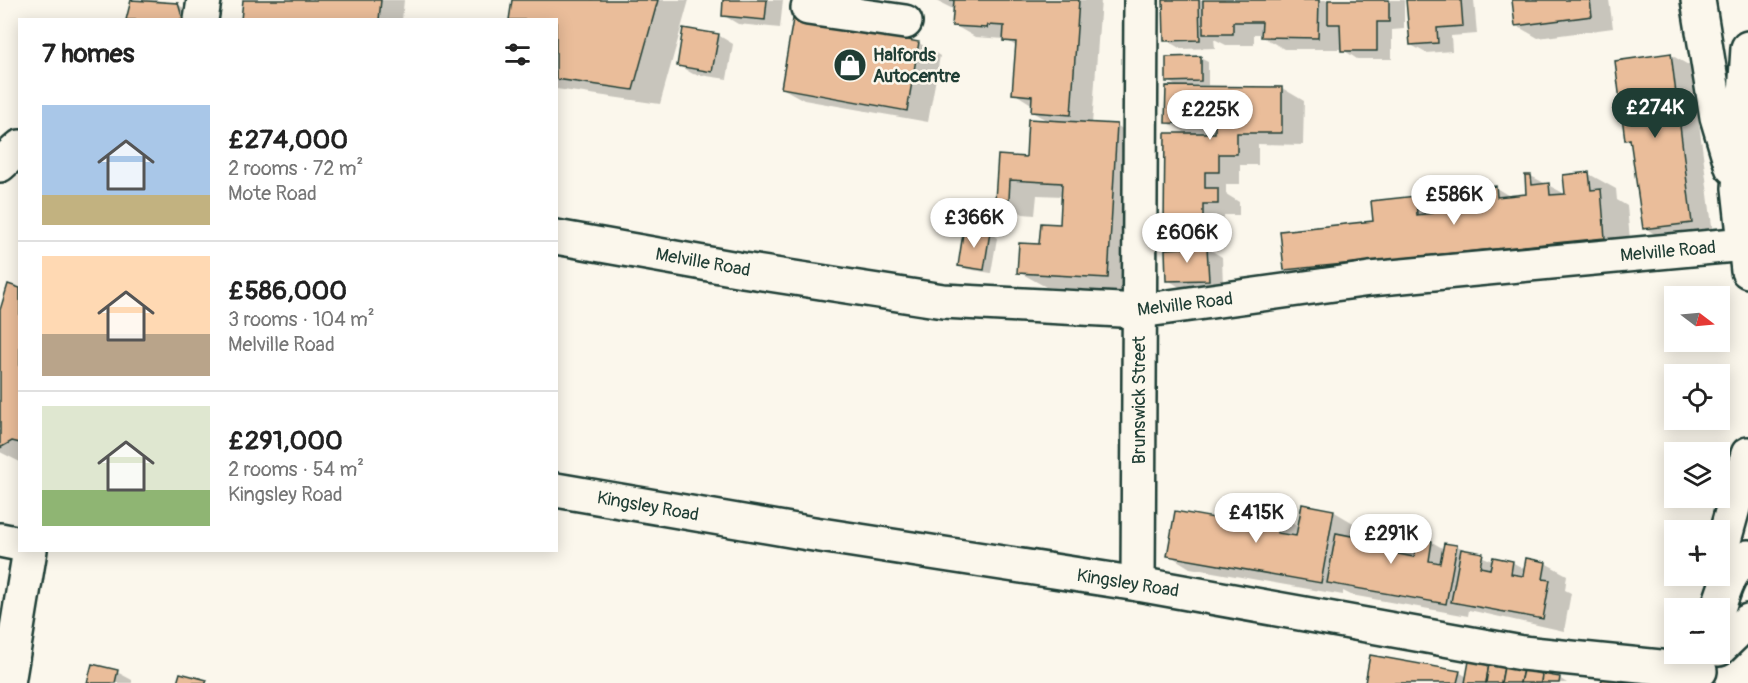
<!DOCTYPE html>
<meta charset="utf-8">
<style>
body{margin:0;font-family:Pangolin,sans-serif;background:#f6f6f6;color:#222;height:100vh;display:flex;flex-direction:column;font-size:22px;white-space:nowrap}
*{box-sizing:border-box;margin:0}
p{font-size:20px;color:#767676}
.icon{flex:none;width:33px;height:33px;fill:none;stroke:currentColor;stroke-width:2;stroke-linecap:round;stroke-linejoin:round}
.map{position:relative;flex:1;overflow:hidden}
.details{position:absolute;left:18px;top:18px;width:540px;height:534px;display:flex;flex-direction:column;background:#fff;border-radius:0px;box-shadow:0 3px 15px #0003}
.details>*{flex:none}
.needle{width:39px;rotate:106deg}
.fabs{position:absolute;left:1664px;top:286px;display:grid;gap:12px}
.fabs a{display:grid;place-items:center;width:66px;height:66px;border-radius:0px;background:#fff;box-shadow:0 3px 15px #0003;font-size:30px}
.price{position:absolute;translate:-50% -51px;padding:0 14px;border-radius:21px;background:#fff;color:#222;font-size:20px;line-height:39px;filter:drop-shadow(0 2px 3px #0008)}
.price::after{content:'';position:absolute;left:50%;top:36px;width:18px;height:14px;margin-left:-9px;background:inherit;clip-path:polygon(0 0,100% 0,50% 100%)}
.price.on{background:#1f3d34;color:#fff}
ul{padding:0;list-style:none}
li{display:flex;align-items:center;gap:18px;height:150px;padding:0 24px}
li+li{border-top:2px solid #e0e0e0}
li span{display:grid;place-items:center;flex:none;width:168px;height:120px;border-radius:0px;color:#555}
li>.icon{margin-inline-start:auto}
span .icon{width:72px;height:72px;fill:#fffc;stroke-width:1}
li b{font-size:26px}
h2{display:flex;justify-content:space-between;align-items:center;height:72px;padding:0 24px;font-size:26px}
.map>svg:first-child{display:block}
.shadow{fill:#0003}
.building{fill:#eabd9a;stroke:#1f3d34;stroke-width:1.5}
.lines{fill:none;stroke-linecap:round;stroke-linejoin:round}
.minor-casing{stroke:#1f3d34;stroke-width:38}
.highway-casing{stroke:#1f3d34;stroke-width:38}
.minor{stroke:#fbf7ec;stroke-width:33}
.highway{stroke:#fbf7ec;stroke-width:33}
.labels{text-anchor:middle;stroke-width:5;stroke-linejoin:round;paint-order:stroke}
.poi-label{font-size:18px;font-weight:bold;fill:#1f3d34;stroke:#fbf7ec;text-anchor:start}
.street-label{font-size:18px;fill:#1f3d34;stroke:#fbf7ec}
</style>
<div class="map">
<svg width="1748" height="683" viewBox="0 0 1748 683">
<rect width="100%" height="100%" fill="#fbf7ec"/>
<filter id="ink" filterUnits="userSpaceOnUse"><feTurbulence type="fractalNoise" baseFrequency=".0167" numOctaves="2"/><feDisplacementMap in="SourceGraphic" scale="12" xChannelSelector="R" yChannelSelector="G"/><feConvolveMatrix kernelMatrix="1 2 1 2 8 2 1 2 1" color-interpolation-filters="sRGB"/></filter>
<g filter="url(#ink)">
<g class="shadow">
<polygon points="132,0 156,0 177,4 192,13 195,20 128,20"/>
<polygon points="245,0 404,0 402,20 242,19"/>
<polygon points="514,0 689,0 660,104 556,89 556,20"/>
<polygon points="725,0 783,0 780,28 738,24 723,15"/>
<polygon points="935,0 1101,0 1092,124 1116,125 1143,141 1134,293 1046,287 1019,272 1061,226 1063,196 1037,195 1035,215 1023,214 996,199 999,157 1028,159 1050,122 1032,112 1033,105 1014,93 1017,47 1005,39 975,37 954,25 955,10"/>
<polygon points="1165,0 1404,0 1404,29 1392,30 1392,59 1357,59 1342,49 1284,49 1263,37 1263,34 1254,34 1254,45 1226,45 1214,39 1215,48 1181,49 1166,40"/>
<polygon points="1407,0 1474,0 1477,34 1451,36 1452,51 1426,53 1411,45"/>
<polygon points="1513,0 1609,0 1613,28 1538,38 1517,26"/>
<polygon points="718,35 733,44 727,79 693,74 678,65"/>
<polygon points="919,43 940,56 928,122 804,100 782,88"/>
<polygon points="1671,55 1692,67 1713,234 1666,241 1645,228 1632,142 1627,139"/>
<polygon points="1200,58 1208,62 1208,85 1193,85 1193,88 1282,88 1304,101 1303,145 1258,144 1258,165 1240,165 1240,184 1226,184 1226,194 1239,202 1239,215 1224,215 1224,238 1187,238 1166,226 1188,134 1167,122 1179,88 1168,81"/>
<polygon points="1589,174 1616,189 1617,200 1627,206 1631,252 1312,284 1285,269 1375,223 1415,198 1434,208 1450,193 1472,206 1496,188 1511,197 1528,195 1531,176 1567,195"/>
<polygon points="990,233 997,238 991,273 967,269 960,265"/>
<polygon points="1207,248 1222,257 1223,287 1183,289 1168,280 1167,250"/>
<polygon points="20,289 20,462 0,452 0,315"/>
<polygon points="1333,511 1355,524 1353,537 1369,540 1388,521 1410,533 1408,541 1418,546 1432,542 1444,549 1457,546 1493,561 1512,562 1526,570 1545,563 1567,575 1565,590 1571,593 1564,631 1469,610 1468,616 1351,595 1343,591 1343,595 1190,568 1169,555 1266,529 1280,515 1300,527"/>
<polygon points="117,672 132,680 132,683 89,683"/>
<polygon points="1459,672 1467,677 1559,678 1567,683 1367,683"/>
</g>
<g class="building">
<polygon points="131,0 178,3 183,20 126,20"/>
<polygon points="243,0 381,0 379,20 241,20"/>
<polygon points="512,0 658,0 633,90 556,79 556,20 509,20"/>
<polygon points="723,0 767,0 765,20 722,16"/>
<polygon points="950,0 1079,0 1071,115 1031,112 1032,96 1012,94 1016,42 1003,41 1004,26 988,25 987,28 952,26 954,0"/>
<polygon points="1163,0 1199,0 1200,40 1164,41"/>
<polygon points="1203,0 1319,0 1318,38 1261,37 1262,22 1233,22 1233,34 1203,34"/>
<polygon points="1328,0 1389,0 1389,22 1377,22 1377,51 1341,51 1340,24 1328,24"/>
<polygon points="1406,0 1461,0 1463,26 1437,28 1438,43 1410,45"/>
<polygon points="1512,0 1590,0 1592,16 1515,26"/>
<polygon points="793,19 919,42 907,111 781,88"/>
<polygon points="683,28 719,34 712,72 677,66"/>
<polygon points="1671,53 1692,223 1643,229 1630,139 1625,140 1615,61"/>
<polygon points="1201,56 1201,81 1166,82 1166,57"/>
<polygon points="1166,86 1282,87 1282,133 1237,133 1237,154 1219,154 1219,172 1205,172 1205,188 1218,188 1218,204 1203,204 1203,226 1164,226 1165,133 1215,133 1215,124 1165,123"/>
<polygon points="1028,119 1117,124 1108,278 1017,273 1019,243 1039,244 1041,223 1060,224 1062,183 1010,180 1009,200 995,200 998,155 1026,157"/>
<polygon points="1589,172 1591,190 1601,189 1605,238 1284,270 1280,231 1373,221 1371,201 1416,196 1417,215 1433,213 1431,194 1450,192 1452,208 1470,206 1469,189 1496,186 1497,197 1526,194 1525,175 1531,175 1532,185 1549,183 1550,195 1565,194 1563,175"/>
<polygon points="964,227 990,232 984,270 958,266"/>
<polygon points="1207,247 1209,280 1166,281 1165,249"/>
<polygon points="8,284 20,288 20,443 12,441 0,448 0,310"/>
<polygon points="1302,504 1334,510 1321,583 1167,556 1175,511 1265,527 1268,512 1281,514 1277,533 1296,536"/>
<polygon points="1372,516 1389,519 1386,533 1401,535 1398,554 1414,557 1417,538 1432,541 1429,561 1440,563 1444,543 1457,545 1446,604 1327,583 1336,533 1367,539"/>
<polygon points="1461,549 1483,553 1480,567 1490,569 1493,557 1513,561 1511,574 1523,576 1526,558 1546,562 1543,579 1550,580 1543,619 1451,602"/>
<polygon points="1370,655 1460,671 1457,683 1365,683"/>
<polygon points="1469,661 1489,664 1486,683 1465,683"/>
<polygon points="92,664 118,670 115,683 87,683"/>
<polygon points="1489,664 1504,667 1501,683 1486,683"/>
<polygon points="1504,667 1523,670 1520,683 1501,683"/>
<polygon points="1523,670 1542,674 1541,683 1520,683"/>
<polygon points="180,673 207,680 206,683 177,683"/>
<polygon points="1542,674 1560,677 1559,683 1541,683"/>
<polygon points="1603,676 1636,683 1601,683"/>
</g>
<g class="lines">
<defs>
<g id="minor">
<polyline points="808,8 905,22"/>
<polyline points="201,20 204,0"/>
<polyline points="0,165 20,147"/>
<polyline points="556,237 743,270 943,301 1140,311 1370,279 1745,244"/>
<polyline points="556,490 814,534 1138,584 1522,653 1700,671"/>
<polyline points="0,540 20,544"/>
<polyline points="1138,584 1141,0"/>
<polyline points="1726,584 1723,544 1748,454"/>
<path d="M 1718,609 C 1724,589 1730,569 1748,557"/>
<polyline points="1719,649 1748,621"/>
<polyline points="8,683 30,550"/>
</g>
<g id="highway">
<polyline points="1698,0 1717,117 1732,167"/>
<polyline points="1748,48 1739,188 1748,271"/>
</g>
</defs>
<use href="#minor" class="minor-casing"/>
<use href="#highway" class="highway-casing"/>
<use href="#minor" class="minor"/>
<use href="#highway" class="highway"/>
</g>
</g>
<defs>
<symbol id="shop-disc" viewBox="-11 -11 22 22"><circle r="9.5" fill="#1f3d34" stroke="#fbf7ec"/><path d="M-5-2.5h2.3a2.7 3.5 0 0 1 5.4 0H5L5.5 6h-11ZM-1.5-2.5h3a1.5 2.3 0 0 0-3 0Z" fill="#fff"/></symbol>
</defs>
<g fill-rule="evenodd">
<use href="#shop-disc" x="831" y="46" width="38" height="38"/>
</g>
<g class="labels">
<g class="poi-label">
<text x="873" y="61">Halfords<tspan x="873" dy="21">Autocentre</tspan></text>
</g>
<g class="street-label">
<text transform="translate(1668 251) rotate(-5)" y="6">Melville Road</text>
<text transform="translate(703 262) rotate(10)" y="6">Melville Road</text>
<text transform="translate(1185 304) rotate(-7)" y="6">Melville Road</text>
<text transform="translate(1139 400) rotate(-90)" y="6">Brunswick Street</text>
<text transform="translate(648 506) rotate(10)" y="6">Kingsley Road</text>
<text transform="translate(1128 583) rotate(9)" y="6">Kingsley Road</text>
</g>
</g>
</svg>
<div class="fabs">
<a><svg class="needle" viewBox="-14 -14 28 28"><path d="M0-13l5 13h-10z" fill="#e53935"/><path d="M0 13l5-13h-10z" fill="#767676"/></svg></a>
<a><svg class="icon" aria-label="locate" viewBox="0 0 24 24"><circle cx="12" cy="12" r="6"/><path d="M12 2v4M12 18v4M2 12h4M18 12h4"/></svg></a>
<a><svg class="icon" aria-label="layers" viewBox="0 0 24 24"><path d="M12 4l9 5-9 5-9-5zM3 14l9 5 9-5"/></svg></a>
<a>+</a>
<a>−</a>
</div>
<b class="price on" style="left:1655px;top:139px">£274K</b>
<b class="price" style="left:1210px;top:141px">£225K</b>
<b class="price" style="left:1454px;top:226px">£586K</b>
<b class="price" style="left:974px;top:249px">£366K</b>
<b class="price" style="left:1187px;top:264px">£606K</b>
<b class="price" style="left:1256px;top:544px">£415K</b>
<b class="price" style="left:1391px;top:565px">£291K</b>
<section class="details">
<h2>7 homes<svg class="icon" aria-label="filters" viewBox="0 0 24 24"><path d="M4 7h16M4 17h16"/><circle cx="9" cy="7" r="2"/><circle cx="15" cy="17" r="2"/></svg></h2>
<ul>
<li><span style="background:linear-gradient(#a9c7e8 75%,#c2b280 0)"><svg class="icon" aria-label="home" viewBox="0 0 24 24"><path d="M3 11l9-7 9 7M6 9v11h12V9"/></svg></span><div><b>£274,000</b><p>2 rooms · 72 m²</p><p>Mote Road</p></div></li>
<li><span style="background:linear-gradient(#ffd9b3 65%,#b9a48a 0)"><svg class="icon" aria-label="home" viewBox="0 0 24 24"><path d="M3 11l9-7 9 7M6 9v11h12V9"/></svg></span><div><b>£586,000</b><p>3 rooms · 104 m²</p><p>Melville Road</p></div></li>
<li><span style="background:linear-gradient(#dfe7d0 70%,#8fb573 0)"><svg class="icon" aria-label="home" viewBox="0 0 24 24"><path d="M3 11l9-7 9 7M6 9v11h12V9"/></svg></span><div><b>£291,000</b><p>2 rooms · 54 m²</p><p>Kingsley Road</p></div></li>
</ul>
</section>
</div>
